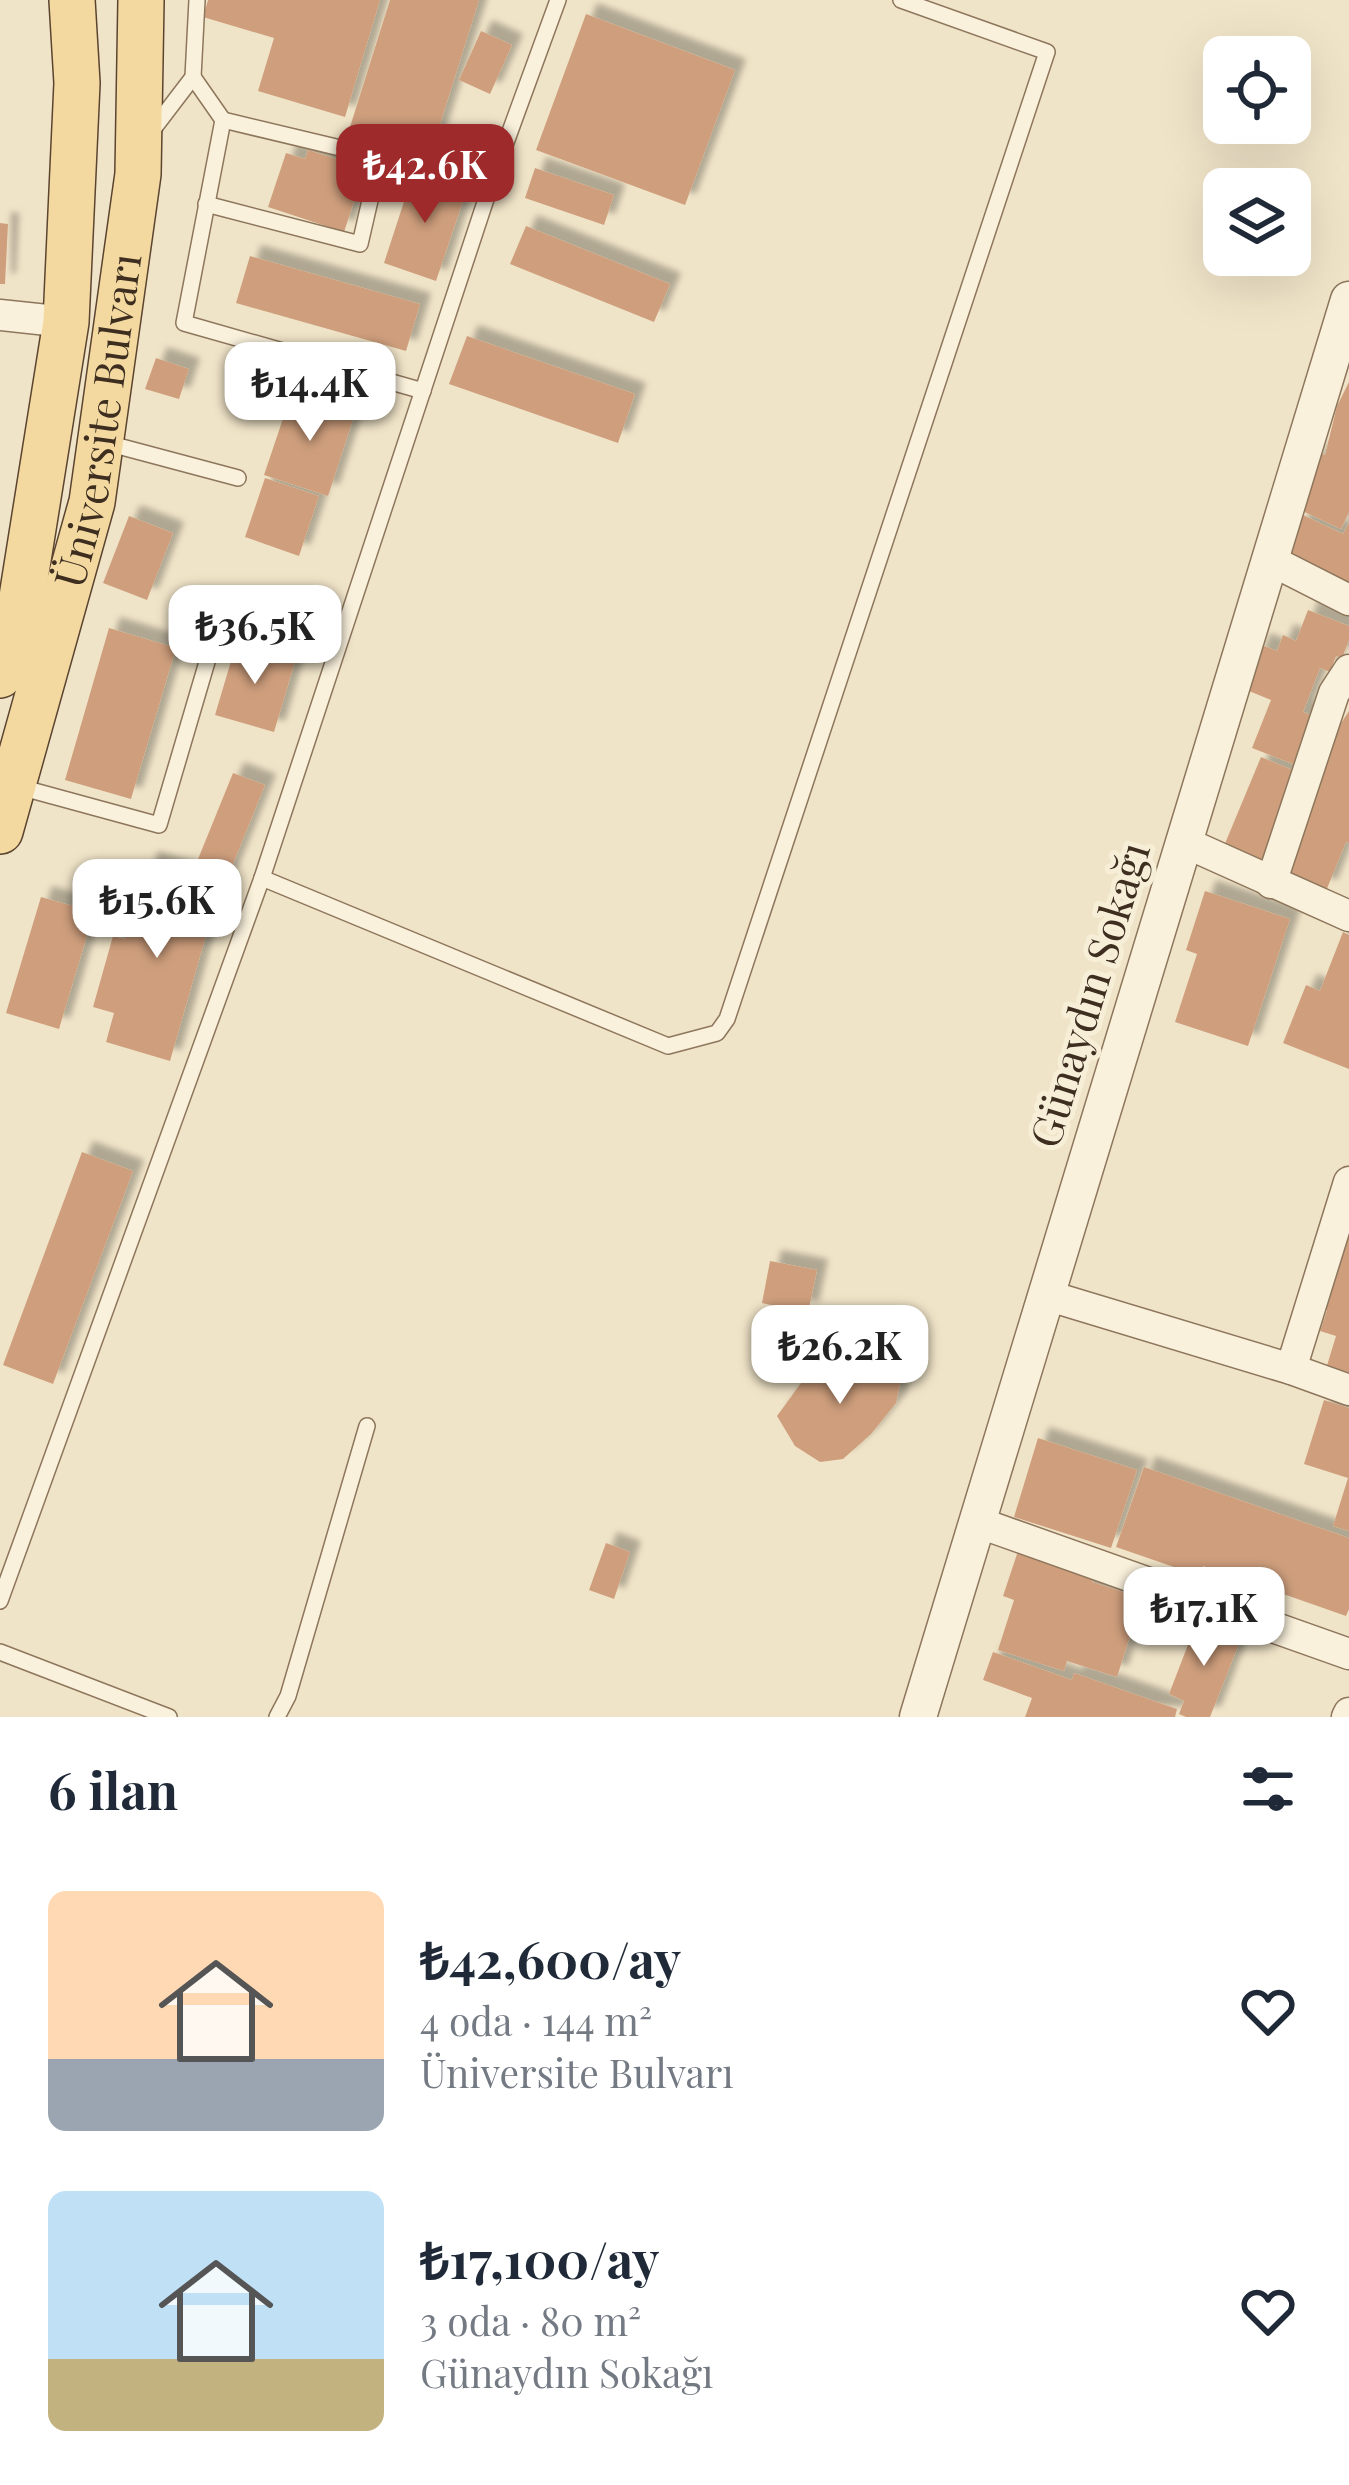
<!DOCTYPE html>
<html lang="tr">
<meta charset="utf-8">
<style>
body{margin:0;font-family:"Playfair Display",serif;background:#f6f6f7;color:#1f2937;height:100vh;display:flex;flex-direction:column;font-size:45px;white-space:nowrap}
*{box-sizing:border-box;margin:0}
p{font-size:39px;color:#747a83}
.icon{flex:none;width:66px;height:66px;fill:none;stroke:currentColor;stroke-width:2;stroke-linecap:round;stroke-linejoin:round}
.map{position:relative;height:1717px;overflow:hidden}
.panel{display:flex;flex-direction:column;background:#fff;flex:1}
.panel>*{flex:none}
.fabs{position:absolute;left:1203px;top:36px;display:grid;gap:24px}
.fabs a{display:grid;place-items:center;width:108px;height:108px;border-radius:18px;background:#fff;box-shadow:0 12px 48px #0002;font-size:60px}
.price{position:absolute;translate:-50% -102px;padding:0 27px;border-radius:24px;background:#fff;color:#222;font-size:39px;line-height:78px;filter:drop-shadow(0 3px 6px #0008)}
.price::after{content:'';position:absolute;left:50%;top:72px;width:36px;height:27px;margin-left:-18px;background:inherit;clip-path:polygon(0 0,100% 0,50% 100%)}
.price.current{background:#9e2a2b;color:#fff}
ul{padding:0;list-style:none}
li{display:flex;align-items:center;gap:36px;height:300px;padding:0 48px}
li span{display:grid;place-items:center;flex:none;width:336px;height:240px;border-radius:18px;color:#555}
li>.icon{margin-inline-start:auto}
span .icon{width:144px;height:144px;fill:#fffc;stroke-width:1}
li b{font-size:51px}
h2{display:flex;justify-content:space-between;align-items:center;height:144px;padding:0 48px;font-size:51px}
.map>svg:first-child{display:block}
.building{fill:#cf9f7d;filter:url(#shadow)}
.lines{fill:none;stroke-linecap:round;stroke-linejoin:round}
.service-casing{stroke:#8d765c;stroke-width:18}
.minor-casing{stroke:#8d765c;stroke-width:33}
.tertiary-casing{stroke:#8d765c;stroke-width:39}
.primary-casing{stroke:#5b4430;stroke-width:48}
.service{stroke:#faf1dc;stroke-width:15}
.minor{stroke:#faf1dc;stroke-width:30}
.tertiary{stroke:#faf1dc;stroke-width:36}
.primary{stroke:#f3d9a0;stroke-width:45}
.labels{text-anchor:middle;stroke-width:10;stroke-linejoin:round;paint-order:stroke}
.street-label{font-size:42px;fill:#3d2e20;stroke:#f7eed8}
</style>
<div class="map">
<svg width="1349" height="1717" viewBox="0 0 1349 1717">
<defs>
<filter id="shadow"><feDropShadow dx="11" dy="-11" stdDeviation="3" flood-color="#0004"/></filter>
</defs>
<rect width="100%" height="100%" fill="#f0e4c8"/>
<g class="building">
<polygon points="208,0 380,0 345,117 258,91 274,38 203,17"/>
<polygon points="390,0 479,0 431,153 447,158 440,176 383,158 390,139 350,127"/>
<polygon points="586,14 735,70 685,205 536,150"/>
<polygon points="481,31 512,45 490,94 459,80"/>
<polygon points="308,150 358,166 355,175 362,177 344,232 268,207 286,153 305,159"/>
<polygon points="535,168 614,195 604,225 525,198"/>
<polygon points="414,171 467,189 436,281 384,263"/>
<polygon points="0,223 8,224 5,284 0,284"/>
<polygon points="526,226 670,284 654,322 510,264"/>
<polygon points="250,256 420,304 406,351 236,303"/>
<polygon points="467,336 635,394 618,443 449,384"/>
<polygon points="156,358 189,369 179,399 145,389"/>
<polygon points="1349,382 1349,512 1341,529 1292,506 1318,452 1325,455 1337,406"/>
<polygon points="292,392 355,413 328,496 264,475"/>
<polygon points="265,478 319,496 299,556 245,537"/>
<polygon points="1303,515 1343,534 1349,523 1349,587 1283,555"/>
<polygon points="129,516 173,533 147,600 103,583"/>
<polygon points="1308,610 1349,626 1349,640 1342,658 1336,656 1330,672 1320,668 1303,712 1317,718 1298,766 1252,748 1271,700 1249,691 1256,671 1250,669 1259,644 1277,651 1283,635 1296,641"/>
<polygon points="109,628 176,648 131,799 65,780"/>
<polygon points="237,641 296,658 274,732 215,715"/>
<polygon points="1349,711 1349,843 1346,842 1326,891 1282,873 1321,781 1316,779 1327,745"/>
<polygon points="1261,757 1302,774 1265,863 1224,846"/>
<polygon points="233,773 265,785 226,881 194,869"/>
<polygon points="147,862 221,883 170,1061 106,1042 114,1013 93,1007 113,936 125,939"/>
<polygon points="1205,891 1290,919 1248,1046 1175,1022 1197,954 1186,950"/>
<polygon points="41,897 94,912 59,1029 6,1013"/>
<polygon points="1343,932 1349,935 1349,1069 1283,1043 1306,985 1320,991"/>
<polygon points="82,1152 133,1171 53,1384 3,1365"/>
<polygon points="1349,1200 1349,1380 1325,1372 1336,1336 1320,1331 1327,1310 1315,1306"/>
<polygon points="770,1261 817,1270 808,1313 762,1303"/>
<polygon points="851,1352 886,1363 900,1384 896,1403 871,1434 843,1459 820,1462 795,1446 777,1416 804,1379"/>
<polygon points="1324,1400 1349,1408 1349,1531 1333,1526 1348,1478 1304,1464"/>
<polygon points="1038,1438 1137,1470 1111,1548 1014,1517"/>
<polygon points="1144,1467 1349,1538 1349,1609 1346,1616 1203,1566 1200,1576 1116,1547"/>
<polygon points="606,1543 630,1552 614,1599 589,1590"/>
<polygon points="1019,1548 1095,1572 1092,1582 1142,1598 1117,1677 1067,1661 1064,1671 998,1650 1014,1600 1003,1596"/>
<polygon points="1198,1619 1242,1636 1210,1717 1186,1717 1179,1714 1184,1701 1169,1694"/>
<polygon points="993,1652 1072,1680 1074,1673 1177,1709 1175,1717 1025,1717 1032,1698 983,1680"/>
</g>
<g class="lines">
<defs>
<g id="service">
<polyline points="193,77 223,120 184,323 423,391"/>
<polyline points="151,132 193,77 197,0"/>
<polyline points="206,204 360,244 377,170 357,152 223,120"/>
<polyline points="103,442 238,478"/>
<polyline points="16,786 159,825 227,594"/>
<polyline points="262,878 668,1046 717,1033 727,1019 1047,52 901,0"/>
<polyline points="0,1601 262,878 493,178 558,0"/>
<polyline points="0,1652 169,1717"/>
<polyline points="277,1717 288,1696 367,1426"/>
</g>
<g id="minor">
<polyline points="0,315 66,322"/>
<polyline points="1270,560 1349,600"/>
<polyline points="1184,842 1349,916"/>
<polyline points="1271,883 1334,693 1349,670"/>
<polyline points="1046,1295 1291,1369 1349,1390"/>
<polyline points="1291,1369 1349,1182"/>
<polyline points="977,1522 1349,1654"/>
<polyline points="1347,1717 1349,1713"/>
</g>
<polyline id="tertiary" points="918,1717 1349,300"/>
<g id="primary">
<polyline points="0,675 19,616 66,322 77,83 72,0"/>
<path id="s1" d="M 0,831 L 92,502 L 138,174 L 141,0"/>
</g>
</defs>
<use href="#service" class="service-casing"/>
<use href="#minor" class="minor-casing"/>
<use href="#tertiary" class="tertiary-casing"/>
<use href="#primary" class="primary-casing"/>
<use href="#service" class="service"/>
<use href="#minor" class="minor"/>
<use href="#tertiary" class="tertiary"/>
<use href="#primary" class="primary"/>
</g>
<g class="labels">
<g class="street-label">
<text dy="15" stroke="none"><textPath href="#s1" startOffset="423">Üniversite Bulvarı</textPath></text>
<text transform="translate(1090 995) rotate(-73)" y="15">Günaydın Sokağı</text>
</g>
</g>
</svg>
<div class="fabs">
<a><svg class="icon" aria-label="locate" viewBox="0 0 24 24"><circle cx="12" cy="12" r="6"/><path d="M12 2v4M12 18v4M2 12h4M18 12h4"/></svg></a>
<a><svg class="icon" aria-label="layers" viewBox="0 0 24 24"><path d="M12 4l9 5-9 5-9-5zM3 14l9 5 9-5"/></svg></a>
</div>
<b class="price current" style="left:425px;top:226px">₺42.6K</b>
<b class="price" style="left:310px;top:444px">₺14.4K</b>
<b class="price" style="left:255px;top:687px">₺36.5K</b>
<b class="price" style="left:157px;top:961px">₺15.6K</b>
<b class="price" style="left:840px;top:1407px">₺26.2K</b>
<b class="price" style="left:1204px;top:1669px">₺17.1K</b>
</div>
<section class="panel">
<h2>6 ilan<svg class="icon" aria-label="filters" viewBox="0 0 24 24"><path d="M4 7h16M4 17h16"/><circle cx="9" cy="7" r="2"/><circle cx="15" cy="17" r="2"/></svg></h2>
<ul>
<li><span style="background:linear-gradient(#ffd9b3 70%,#9aa5b1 0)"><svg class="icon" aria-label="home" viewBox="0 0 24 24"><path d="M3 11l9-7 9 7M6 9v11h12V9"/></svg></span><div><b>₺42,600/ay</b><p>4 oda · 144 m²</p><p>Üniversite Bulvarı</p></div><svg class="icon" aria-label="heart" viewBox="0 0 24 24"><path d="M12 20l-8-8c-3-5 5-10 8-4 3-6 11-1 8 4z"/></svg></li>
<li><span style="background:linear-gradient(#bfe0f5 70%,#c2b280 0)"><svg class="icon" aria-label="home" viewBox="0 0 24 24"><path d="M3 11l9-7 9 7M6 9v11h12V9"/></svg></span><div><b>₺17,100/ay</b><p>3 oda · 80 m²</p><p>Günaydın Sokağı</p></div><svg class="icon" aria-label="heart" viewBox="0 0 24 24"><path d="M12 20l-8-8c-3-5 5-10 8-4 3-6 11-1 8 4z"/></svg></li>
</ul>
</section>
